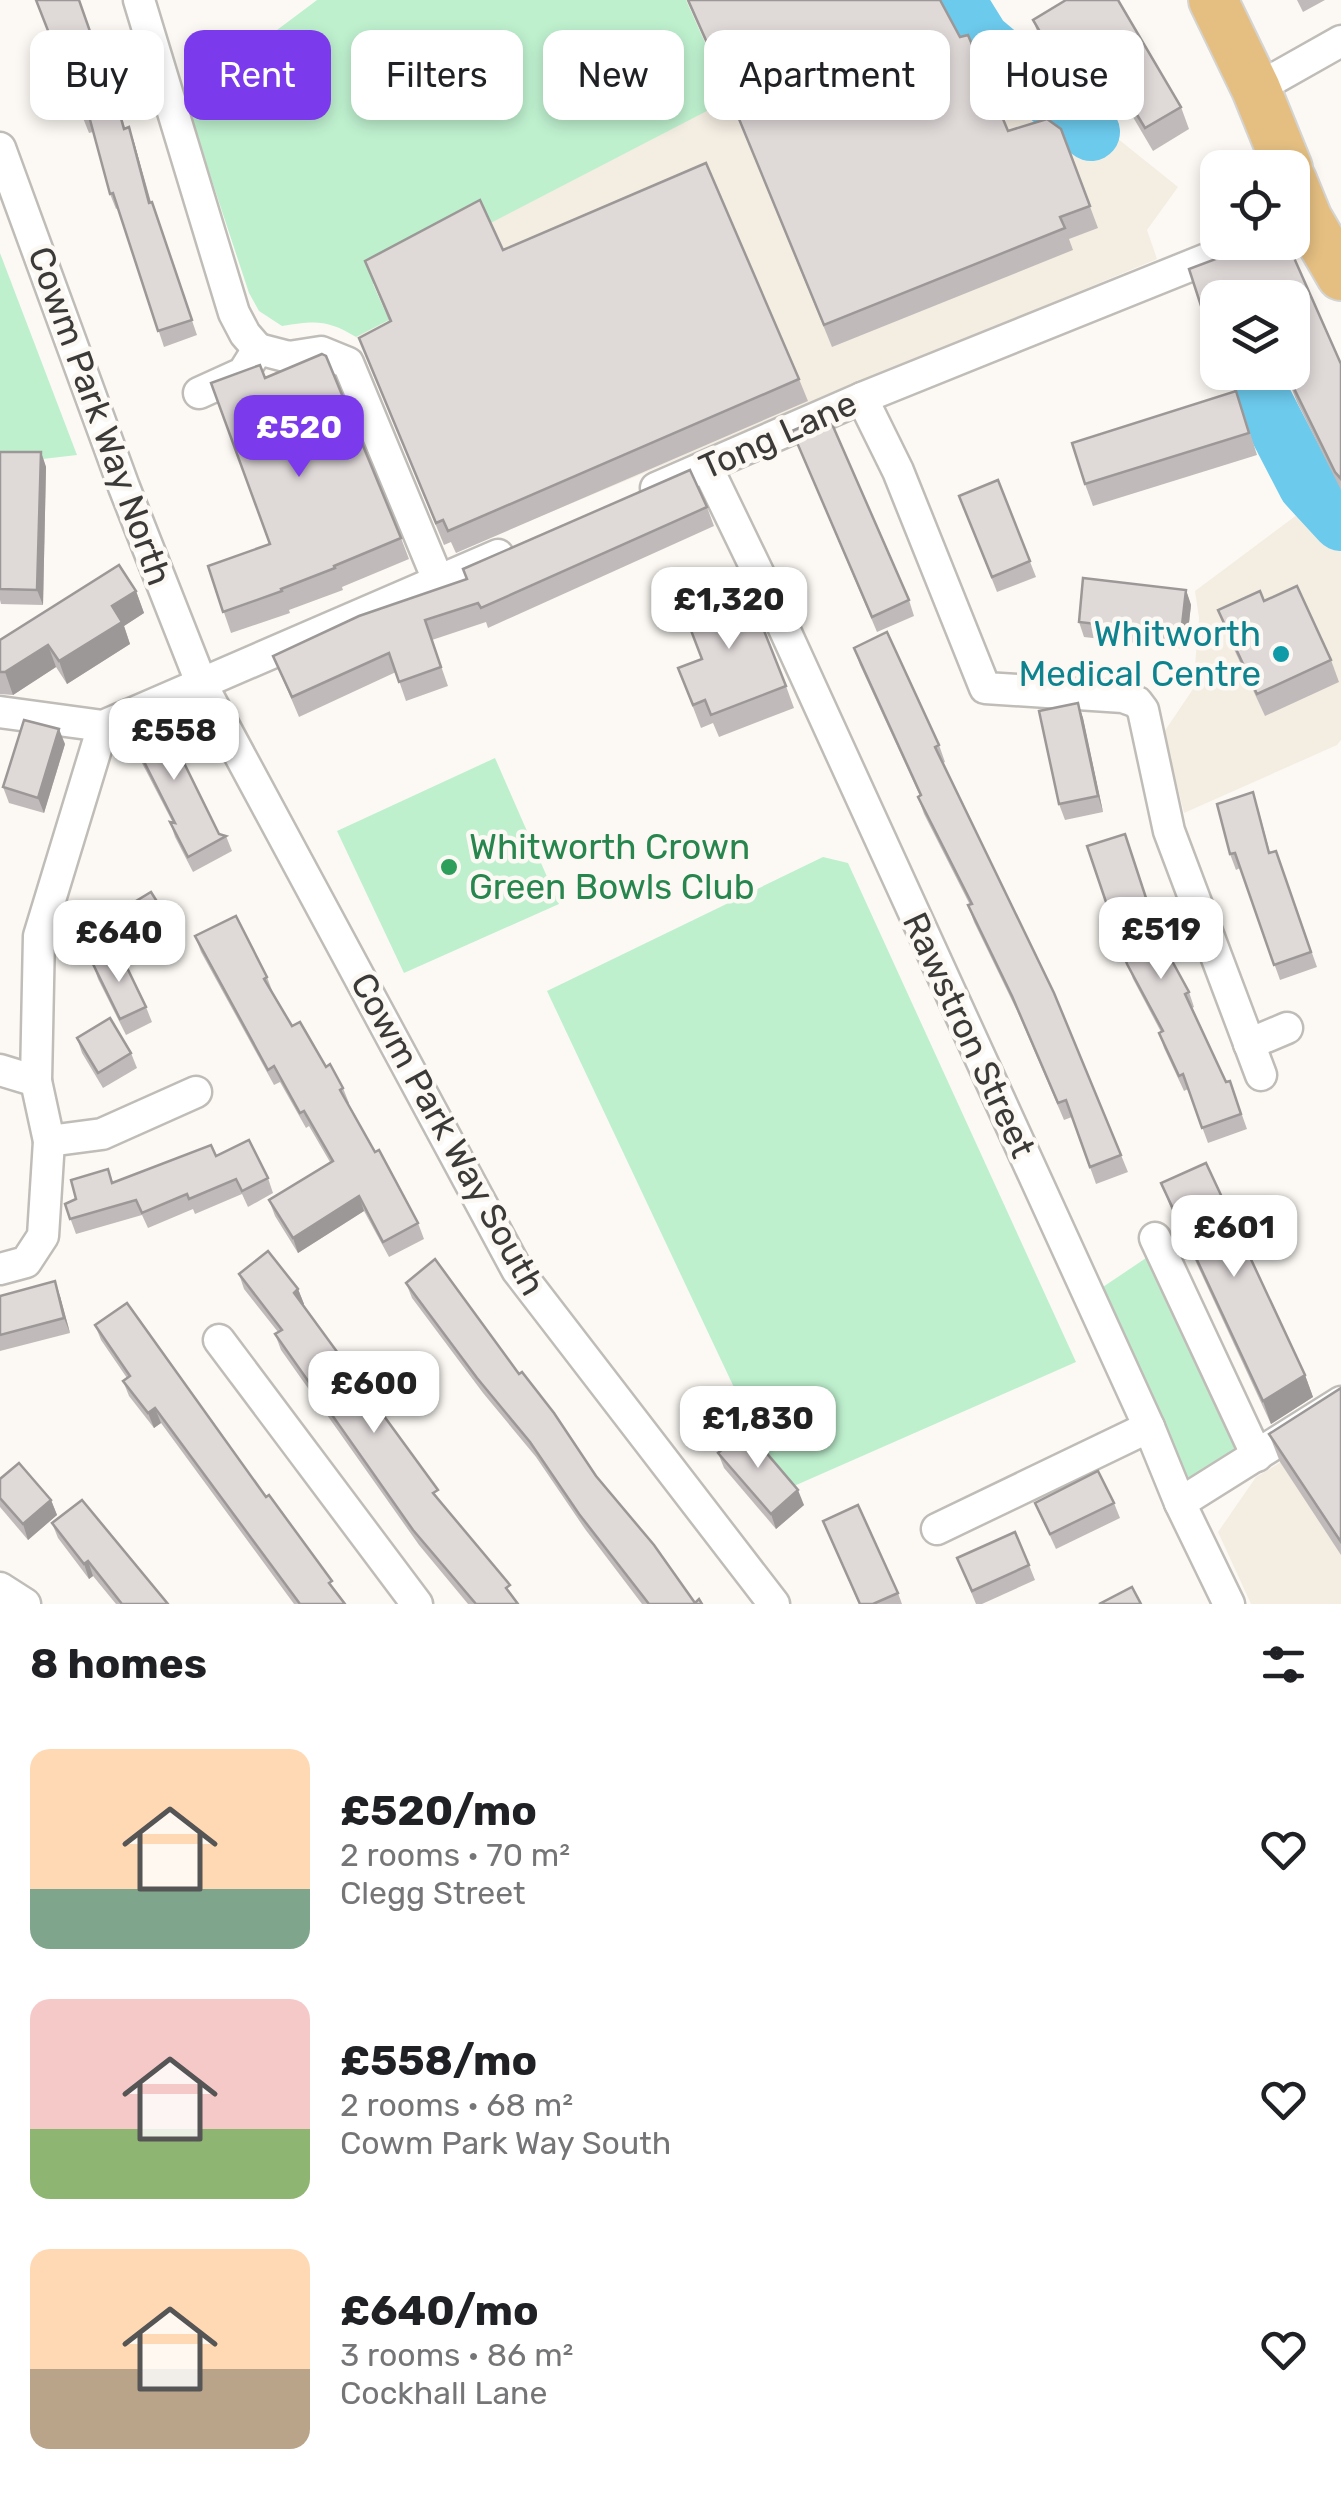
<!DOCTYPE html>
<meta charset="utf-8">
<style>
body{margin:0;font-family:Rubik,sans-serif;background:#f2f2f2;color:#202124;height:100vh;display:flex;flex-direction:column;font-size:38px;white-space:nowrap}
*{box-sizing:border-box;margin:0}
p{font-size:32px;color:#757577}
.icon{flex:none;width:55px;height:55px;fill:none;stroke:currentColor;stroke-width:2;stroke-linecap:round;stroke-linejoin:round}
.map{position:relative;height:1604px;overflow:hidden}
.sheet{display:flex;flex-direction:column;background:#fff;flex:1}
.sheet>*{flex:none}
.banner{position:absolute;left:30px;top:30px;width:1282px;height:90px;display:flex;gap:20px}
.fabs{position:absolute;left:1200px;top:150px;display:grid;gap:20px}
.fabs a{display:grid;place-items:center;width:110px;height:110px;border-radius:20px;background:#fff;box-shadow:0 5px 15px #0003;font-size:50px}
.price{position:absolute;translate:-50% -85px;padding:0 22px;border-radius:20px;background:#fff;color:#222;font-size:32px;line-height:65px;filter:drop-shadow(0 2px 5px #0008)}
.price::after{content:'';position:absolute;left:50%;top:60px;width:30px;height:22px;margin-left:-15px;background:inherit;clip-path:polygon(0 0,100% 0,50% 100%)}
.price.selected{background:#7c3aed;color:#fff}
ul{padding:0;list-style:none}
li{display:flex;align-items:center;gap:30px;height:250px;padding:0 30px}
li span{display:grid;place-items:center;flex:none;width:280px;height:200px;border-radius:20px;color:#555}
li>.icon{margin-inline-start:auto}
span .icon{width:120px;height:120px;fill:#fffc;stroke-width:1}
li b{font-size:42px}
h2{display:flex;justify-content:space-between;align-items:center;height:120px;padding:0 30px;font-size:42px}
.pill{padding:0 35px;border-radius:20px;background:#fff;box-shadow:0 5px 15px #0003;font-size:35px;line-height:90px}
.pill.selected{background:#7c3aed;color:#fff}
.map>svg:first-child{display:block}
.built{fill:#f4ede2}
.green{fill:#bef0ce}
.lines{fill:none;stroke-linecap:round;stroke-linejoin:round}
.river{stroke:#6ccaed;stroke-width:58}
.minor-casing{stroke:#c0bdb8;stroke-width:35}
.primary-casing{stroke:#d4d4d3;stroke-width:52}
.minor{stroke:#fff;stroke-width:30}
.primary{stroke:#e5bf82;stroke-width:48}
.wall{fill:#c0bbba}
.shaded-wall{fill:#9c9897}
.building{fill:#dfd9d8;stroke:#9c9897;stroke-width:2.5}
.culture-dot{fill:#0f9aa8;stroke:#fcf9f4;stroke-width:4}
.leisure-dot{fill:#2e9e5b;stroke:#fcf9f4;stroke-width:4}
.labels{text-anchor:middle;stroke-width:9;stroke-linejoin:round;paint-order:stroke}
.street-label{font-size:35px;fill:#3b3a38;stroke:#fcf9f4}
.culture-label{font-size:35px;fill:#0d838f;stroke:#fcf9f4;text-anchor:end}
.leisure-label{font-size:35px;fill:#27864d;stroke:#fcf9f4;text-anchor:start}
</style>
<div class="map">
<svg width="1341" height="1604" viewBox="0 0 1341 1604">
<rect width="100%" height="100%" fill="#fcf9f4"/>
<g class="built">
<polygon points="686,0 945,0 977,47 1005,76 1087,140 1102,126 1178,187 1147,230 1157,259 455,552 373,356 356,337 389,320 373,283 729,99"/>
<polygon points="1310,505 1341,538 1341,740 1337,745 1184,813 1164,732 1193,689 1199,618 1195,591"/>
<polygon points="1341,1426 1341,1604 1251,1604 1218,1532 1256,1477"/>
</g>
<g class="green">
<path d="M 317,0 L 686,0 L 730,99 L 373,284 L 389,320 L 356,337 C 326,319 315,321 282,326 L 259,311 L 249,293 L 185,99 Z"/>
<polygon points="0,253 77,455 0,464"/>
<polygon points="495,758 559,904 404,973 337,831"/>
<polygon points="823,857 848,863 1076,1362 794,1486 764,1451 547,991"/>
<polygon points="1149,1256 1239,1449 1188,1481 1097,1291"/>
</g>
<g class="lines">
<g class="river">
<polyline points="956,0 981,40 1091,132"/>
<polyline points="1262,398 1307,485 1341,522"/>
</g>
<defs>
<g id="minor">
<polyline points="139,0 234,313 245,334 258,349"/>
<polyline points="1256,89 1341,41"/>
<polyline points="0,148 124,487 202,685 517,1270 774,1604"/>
<polyline points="258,349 289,357 321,352 348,363 438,580"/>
<polyline points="199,393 243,373 258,349"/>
<polyline points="862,398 898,471 985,688 1123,697 1137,702 1143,710 1169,831 1261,1075"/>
<polyline points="707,467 766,589 1149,1427 1180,1503 1229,1604"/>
<polyline points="656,488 862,398 1249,242"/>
<polyline points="0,712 103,726 498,555"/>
<polyline points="1249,1044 1287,1028"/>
<polyline points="0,1070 36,1081"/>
<polyline points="49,1141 102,1134 196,1092"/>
<polyline points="1155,1238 1257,1456"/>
<polyline points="0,1269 26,1262 43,1236 49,1141 36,1081 39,936 103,726"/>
<polyline points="219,1340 417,1604"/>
<polyline points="1180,1503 1341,1402"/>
<polyline points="937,1529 1149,1427"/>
<polyline points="0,1588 25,1604"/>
</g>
<g id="primary">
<polyline points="1213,0 1256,89 1288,168"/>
<polyline points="1292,180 1308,219 1341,276"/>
</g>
</defs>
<use href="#minor" class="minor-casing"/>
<use href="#primary" class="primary-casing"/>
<use href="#minor" class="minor"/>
<use href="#primary" class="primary"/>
</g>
<g class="wall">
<polygon points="36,0 100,60 110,74 125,128 129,127 134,142 151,202 197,335 164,347 118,208 116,209 110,194 93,132 89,133 83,118 67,58 60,61"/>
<polygon points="687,0 940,0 1008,131 1061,129 1098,228 1069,239 1073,250 832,347 722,79"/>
<polygon points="1297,0 1325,0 1303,12"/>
<polygon points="1033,20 1181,107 1189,129 1153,151 1117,90 1096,103 1068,56 1054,64 1041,42"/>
<polygon points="1261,242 1287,242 1341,364 1341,490 1297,402 1285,372 1292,372 1292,298 1218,298 1218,339 1213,340 1204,315 1189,269"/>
<polygon points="503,250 799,379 808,401 456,553 451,542 444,545 359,338 389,321 365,261"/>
<polygon points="265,378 401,538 409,559 342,587 343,590 289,610 290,613 231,633 208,566 270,544"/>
<polygon points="1244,413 1257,455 1093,506 1085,484"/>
<polygon points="792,431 909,600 914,616 877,632"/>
<polygon points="0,452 41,452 46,467 43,605 1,604 0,600"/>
<polygon points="998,480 1036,577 997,592 959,496"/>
<polygon points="707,507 714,526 488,628 486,622 432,640 448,686 406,701 396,672 299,717 273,656"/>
<polygon points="1186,590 1191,605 1186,649 1084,637 1079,622"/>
<polygon points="136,591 144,613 124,626 130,644 67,684 56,667 13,695 0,694 0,640"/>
<polygon points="1264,601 1331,660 1339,682 1265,716 1226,632 1218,610"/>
<polygon points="854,648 939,745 945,762 943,763 1121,1155 1128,1172 1096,1184 1072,1117 1064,1120 1018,1013 974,922 968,905 970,905 924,814 918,797 920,796 860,665"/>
<polygon points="702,659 786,686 794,708 719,737 713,723 701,728 678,668"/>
<polygon points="1078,703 1083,718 1103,812 1065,820 1059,804"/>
<polygon points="125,724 219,834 226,836 232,851 193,872 175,837 170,822 173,823 130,740"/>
<polygon points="65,744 44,813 9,803 3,787"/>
<polygon points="1258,808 1270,853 1276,851 1317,967 1280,980 1240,868 1236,870 1230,854"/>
<polygon points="1087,846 1189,992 1194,1007 1192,1008 1226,1082 1230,1081 1247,1129 1208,1143 1188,1089 1184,1091 1164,1048 1159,1033 1161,1032 1133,979"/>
<polygon points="118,922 173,927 178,942 141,965 124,937"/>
<polygon points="195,936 267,977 273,993 292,1026 343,1088 349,1103 347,1104 418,1223 424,1239 389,1257 364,1211 298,1253 275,1216 269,1200 330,1162 309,1126 306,1128 280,1082 274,1085 201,952"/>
<polygon points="93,964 146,1007 152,1022 126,1035 98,979"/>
<polygon points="77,1038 131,1053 137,1068 103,1088 82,1053"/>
<polygon points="216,1156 268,1178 273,1193 248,1207 242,1194 195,1214 193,1209 148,1228 142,1215 76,1234 65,1204 76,1199 108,1169 113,1183"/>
<polygon points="1161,1183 1305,1375 1313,1397 1271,1424 1170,1206"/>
<polygon points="239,1274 298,1289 304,1304 303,1305 443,1505 518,1604 468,1604 419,1545 281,1350 275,1334 278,1332 244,1289"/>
<polygon points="406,1283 519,1374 596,1476 695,1603 702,1604 642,1604 585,1529 536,1457 483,1393 412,1298"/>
<polygon points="0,1296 60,1296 70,1333 0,1351"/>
<polygon points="95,1325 266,1497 345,1604 294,1604 161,1423 154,1428 129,1396 123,1381 127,1378 101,1340"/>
<polygon points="1341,1388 1341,1555 1280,1462 1269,1434"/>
<polygon points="718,1453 804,1505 776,1529 724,1468"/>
<polygon points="0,1479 51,1500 57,1515 28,1540 0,1507"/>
<polygon points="1035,1503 1114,1503 1120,1518 1056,1549"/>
<polygon points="823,1521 898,1593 902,1604 859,1604"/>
<polygon points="52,1523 168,1604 116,1604 93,1576 89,1579 58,1538"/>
<polygon points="957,1558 1029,1565 1035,1580 982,1604 976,1604"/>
</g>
<g class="shaded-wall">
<polygon points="1060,33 1068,56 1054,64 1046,42"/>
<polygon points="129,127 134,142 155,218 149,203"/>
<polygon points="41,452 46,467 43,605 37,590"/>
<polygon points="1186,590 1191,605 1186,649 1181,634"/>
<polygon points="136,591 144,613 124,626 130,644 67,684 59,661 112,606"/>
<polygon points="48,645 56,667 13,695 5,672"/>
<polygon points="1078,703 1083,718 1103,812 1098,796"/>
<polygon points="59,729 65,744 44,813 38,798"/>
<polygon points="359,1196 364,1211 298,1253 293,1238"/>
<polygon points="55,1281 60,1296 70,1333 64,1318"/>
<polygon points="298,1289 304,1304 299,1308 294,1293"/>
<polygon points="1305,1375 1313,1397 1271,1424 1263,1401"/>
<polygon points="155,1408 161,1423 154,1428 148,1413"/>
<polygon points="798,1490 804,1505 776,1529 771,1514"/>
<polygon points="51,1500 57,1515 28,1540 23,1524"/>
<polygon points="88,1561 93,1576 89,1579 84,1564"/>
</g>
<g class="building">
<polygon points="36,0 79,0 100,60 104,58 124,129 129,127 149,203 152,202 192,320 158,331 113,193 110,194 89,116 83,118 62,43 54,46"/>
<polygon points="688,0 940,0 960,37 968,35 1008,131 1047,119 1061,129 1090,206 1060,217 1065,228 824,325 713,56"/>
<polygon points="1066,0 1118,0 1181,107 1145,128 1109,68 1088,81 1060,33 1046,42 1033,20"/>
<polygon points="706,163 799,379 448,531 443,520 436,523 359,338 391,321 365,261 480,200 503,250"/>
<polygon points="1261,242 1287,242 1341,364 1341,479 1335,472 1286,372 1292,372 1292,298 1218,298 1218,312 1204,315 1189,269"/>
<polygon points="322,354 326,356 401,538 334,566 335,568 281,589 282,591 223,612 208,566 270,544 211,383 260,365 265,378"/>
<polygon points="1236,391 1249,433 1085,484 1072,443"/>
<polygon points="817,420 821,430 832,424 909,600 872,617 792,431"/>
<polygon points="0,452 41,452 37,590 0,589"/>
<polygon points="690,470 707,507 481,608 478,603 425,620 441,667 399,682 389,653 292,697 273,656 359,616 467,579 463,569"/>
<polygon points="998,480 1030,561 992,577 959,496"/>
<polygon points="119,565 136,591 112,606 122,622 59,661 48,645 5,672 0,672 0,640"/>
<polygon points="1083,578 1186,590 1181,634 1079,622"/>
<polygon points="745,583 786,686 711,715 705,700 693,705 678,668 702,659 682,607"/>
<polygon points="1297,586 1331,660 1257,694 1218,610 1260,591 1264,601"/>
<polygon points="887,632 939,745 935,747 1054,993 1121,1155 1090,1167 1066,1100 1058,1103 1012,996 968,905 972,904 918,797 921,795 854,648"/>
<polygon points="1078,703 1098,796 1059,804 1039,711"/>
<polygon points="157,708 219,834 226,836 188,857 170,822 175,823 125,724"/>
<polygon points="24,720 59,729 38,798 3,787"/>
<polygon points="1253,792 1269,853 1276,851 1311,952 1274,965 1235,853 1230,854 1217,804"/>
<polygon points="1125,834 1167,962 1171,959 1189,992 1185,994 1226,1082 1230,1081 1241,1114 1202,1128 1183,1074 1179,1076 1159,1033 1163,1031 1127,964 1087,846"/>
<polygon points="151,892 173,927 135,950 118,922 118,912"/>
<polygon points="236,916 267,977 264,979 292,1026 300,1022 326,1067 330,1064 343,1088 340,1090 375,1152 379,1150 418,1223 383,1242 359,1196 293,1238 269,1200 333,1161 304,1111 300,1113 274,1066 268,1070 195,936"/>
<polygon points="119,951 146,1007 120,1019 93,964"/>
<polygon points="110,1018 131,1053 98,1073 77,1038"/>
<polygon points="249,1140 268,1178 242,1191 236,1179 189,1199 187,1194 142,1213 136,1200 70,1219 65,1204 76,1199 71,1180 108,1169 112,1183 211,1145 216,1156"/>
<polygon points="1206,1163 1305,1375 1263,1401 1161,1183"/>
<polygon points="268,1251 298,1289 294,1293 438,1490 433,1493 510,1585 506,1588 518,1604 476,1604 413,1530 275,1334 282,1330 239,1274"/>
<polygon points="435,1259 519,1374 522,1372 554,1413 596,1476 654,1545 695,1603 699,1599 702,1604 649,1604 579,1514 530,1442 477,1378 406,1283"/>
<polygon points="55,1281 64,1318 0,1335 0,1296"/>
<polygon points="127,1303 266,1497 269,1495 332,1581 329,1583 345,1604 300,1604 155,1408 148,1413 123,1381 130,1376 95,1325"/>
<polygon points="1341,1388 1341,1542 1269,1434"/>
<polygon points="746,1429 798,1490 771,1514 718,1453"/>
<polygon points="19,1463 51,1500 23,1524 0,1498 0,1479"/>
<polygon points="1098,1471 1114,1503 1050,1534 1035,1503"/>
<polygon points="82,1500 168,1604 122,1604 88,1561 84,1564 52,1523"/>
<polygon points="858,1505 898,1593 873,1604 860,1604 823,1521"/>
<polygon points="1015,1532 1029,1565 972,1591 957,1558"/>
<polygon points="1132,1587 1141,1604 1099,1604"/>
</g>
<circle class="culture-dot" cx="1281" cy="654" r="10"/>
<circle class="leisure-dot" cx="449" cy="867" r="10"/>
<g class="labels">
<g class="street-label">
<text transform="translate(100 416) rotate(70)" y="12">Cowm Park Way North</text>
<text transform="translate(778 435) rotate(-24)" y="12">Tong Lane</text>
<text transform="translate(969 1035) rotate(65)" y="12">Rawstron Street</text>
<text transform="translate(448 1134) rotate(61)" y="12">Cowm Park Way South</text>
</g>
<g class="culture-label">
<text x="1261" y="646">Whitworth<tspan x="1261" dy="40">Medical Centre</tspan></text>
</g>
<g class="leisure-label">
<text x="469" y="859">Whitworth Crown<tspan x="469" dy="40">Green Bowls Club</tspan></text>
</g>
</g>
</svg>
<div class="fabs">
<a><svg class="icon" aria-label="locate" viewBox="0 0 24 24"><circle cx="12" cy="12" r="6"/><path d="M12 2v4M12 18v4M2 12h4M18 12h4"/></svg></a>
<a><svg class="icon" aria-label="layers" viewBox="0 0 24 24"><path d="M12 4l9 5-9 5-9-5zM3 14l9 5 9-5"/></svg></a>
</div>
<b class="price selected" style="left:299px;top:480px">£520</b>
<b class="price" style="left:729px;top:652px">£1,320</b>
<b class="price" style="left:174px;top:783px">£558</b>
<b class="price" style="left:1161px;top:982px">£519</b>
<b class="price" style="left:119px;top:985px">£640</b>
<b class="price" style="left:1234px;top:1280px">£601</b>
<b class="price" style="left:374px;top:1436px">£600</b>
<b class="price" style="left:758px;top:1471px">£1,830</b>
<div class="banner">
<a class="pill">Buy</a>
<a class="pill selected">Rent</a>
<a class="pill">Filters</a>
<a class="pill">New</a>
<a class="pill">Apartment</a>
<a class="pill">House</a>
</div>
</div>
<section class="sheet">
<h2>8 homes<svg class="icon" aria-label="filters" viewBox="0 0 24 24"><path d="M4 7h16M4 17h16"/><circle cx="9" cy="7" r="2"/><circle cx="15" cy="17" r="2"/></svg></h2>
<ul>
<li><span style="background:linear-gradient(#ffd9b3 70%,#7fa58c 0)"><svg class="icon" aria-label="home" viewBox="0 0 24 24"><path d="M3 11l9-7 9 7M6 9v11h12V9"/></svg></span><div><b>£520/mo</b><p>2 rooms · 70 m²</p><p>Clegg Street</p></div><svg class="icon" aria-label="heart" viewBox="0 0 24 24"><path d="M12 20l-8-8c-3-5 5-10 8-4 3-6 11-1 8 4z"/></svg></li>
<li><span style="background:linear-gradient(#f6c9c9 65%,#8fb573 0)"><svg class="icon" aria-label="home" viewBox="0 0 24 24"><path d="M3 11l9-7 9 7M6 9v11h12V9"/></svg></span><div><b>£558/mo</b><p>2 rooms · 68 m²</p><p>Cowm Park Way South</p></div><svg class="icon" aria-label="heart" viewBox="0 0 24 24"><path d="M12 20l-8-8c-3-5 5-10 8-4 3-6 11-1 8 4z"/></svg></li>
<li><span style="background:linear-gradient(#ffd9b3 60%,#b9a48a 0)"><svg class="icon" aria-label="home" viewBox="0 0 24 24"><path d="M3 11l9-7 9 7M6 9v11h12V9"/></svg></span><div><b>£640/mo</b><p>3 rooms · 86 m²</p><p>Cockhall Lane</p></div><svg class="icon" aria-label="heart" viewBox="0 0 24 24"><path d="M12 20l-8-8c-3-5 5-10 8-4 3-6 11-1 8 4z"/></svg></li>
</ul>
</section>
